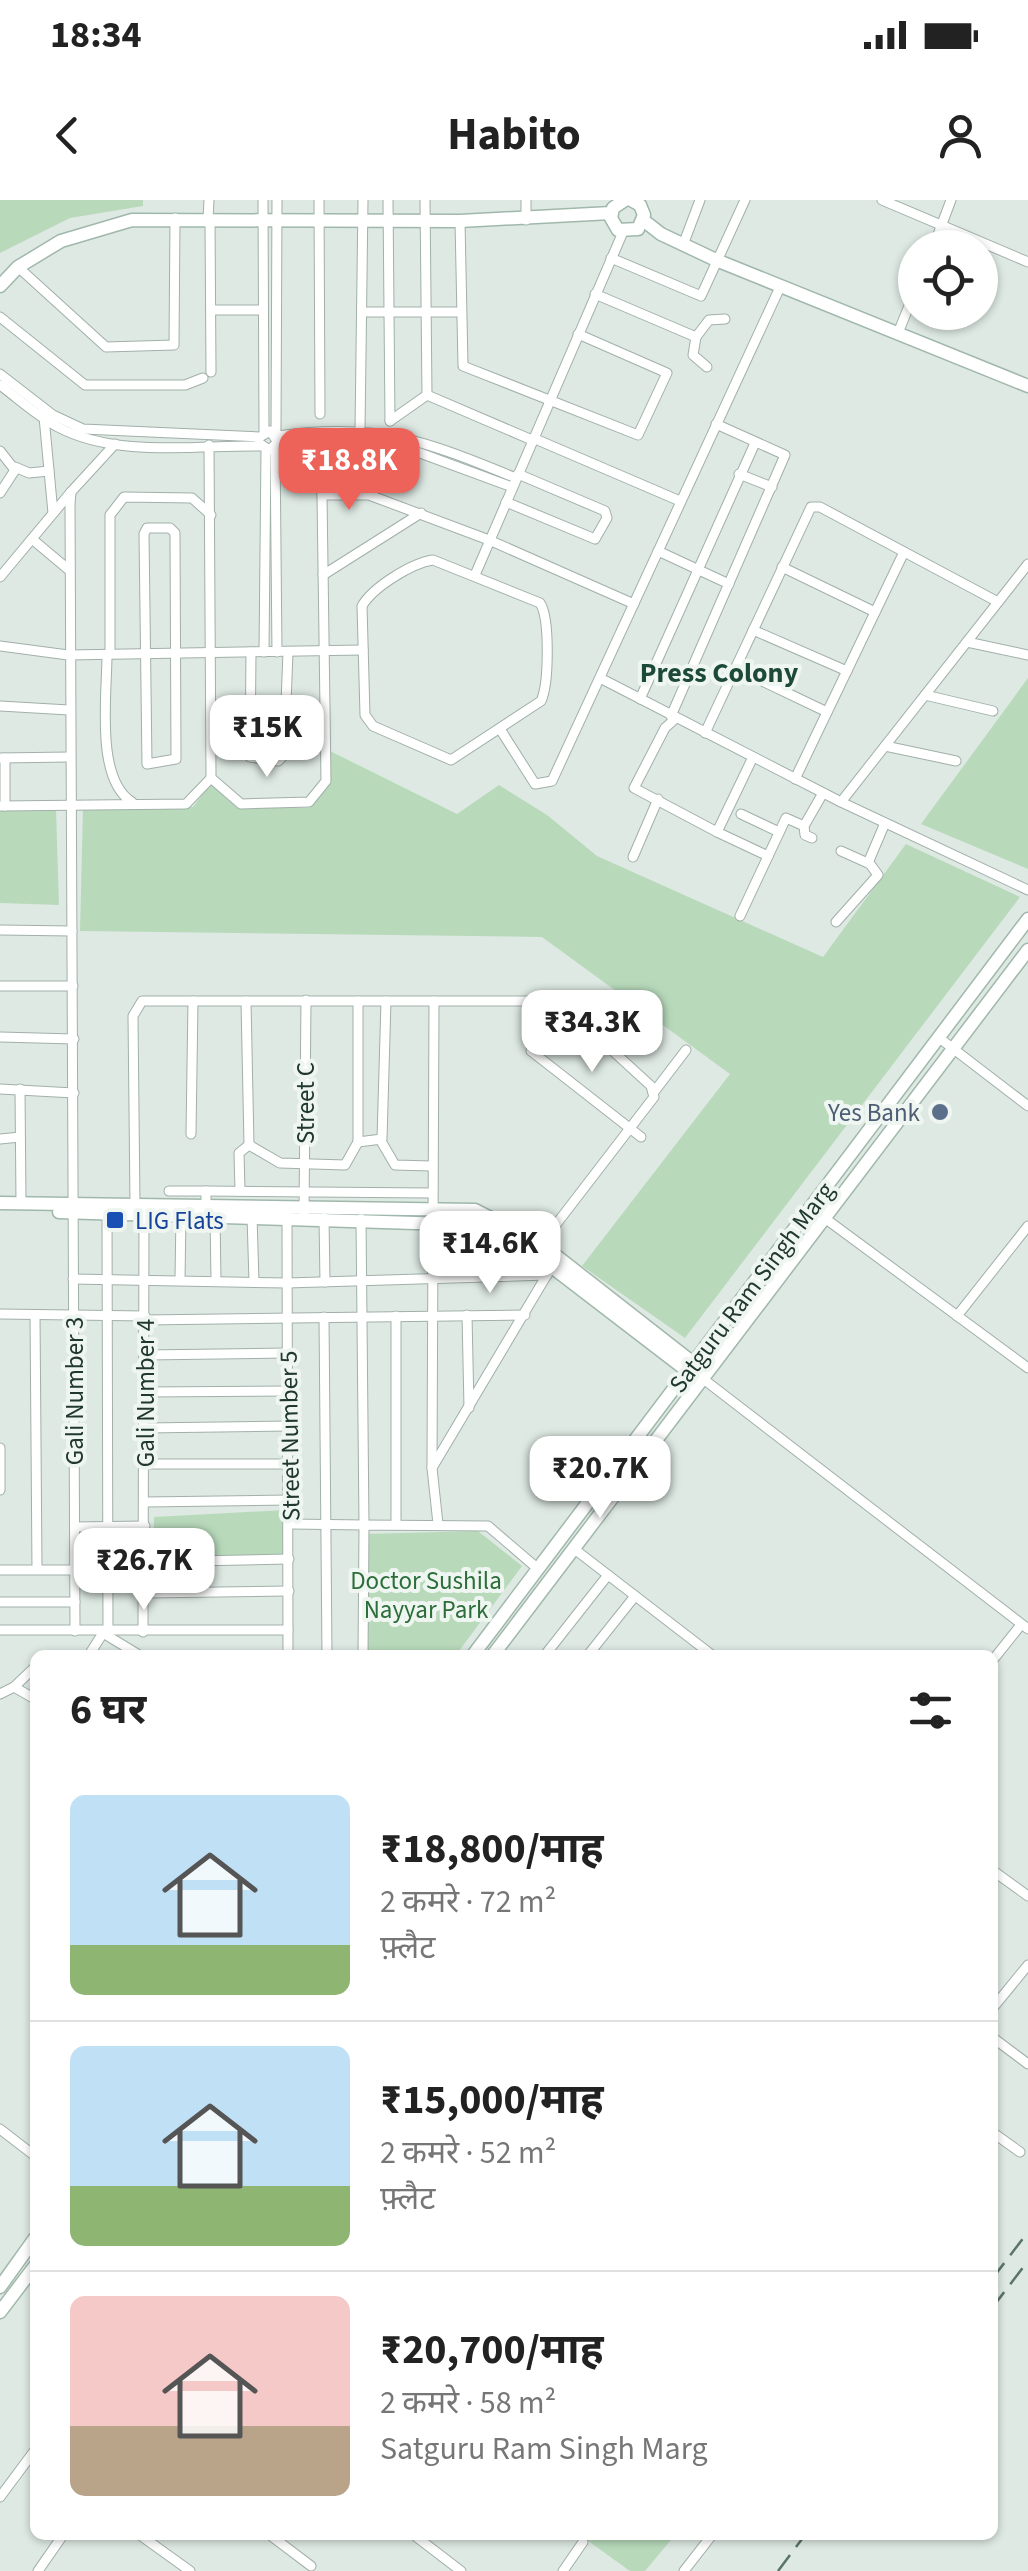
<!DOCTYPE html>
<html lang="hi">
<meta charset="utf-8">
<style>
body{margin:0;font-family:"Source Sans 3","Noto Sans Devanagari",sans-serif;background:#f2f2f2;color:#222;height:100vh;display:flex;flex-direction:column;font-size:38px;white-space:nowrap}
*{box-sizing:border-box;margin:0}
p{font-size:32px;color:#767676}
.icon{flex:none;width:55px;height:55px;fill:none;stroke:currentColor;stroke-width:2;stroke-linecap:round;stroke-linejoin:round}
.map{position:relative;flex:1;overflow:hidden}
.drawer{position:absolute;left:30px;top:1450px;width:968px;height:890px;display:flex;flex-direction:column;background:#fff;border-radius:15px;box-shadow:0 2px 8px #0004}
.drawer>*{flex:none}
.fabs{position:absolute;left:898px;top:30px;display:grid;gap:20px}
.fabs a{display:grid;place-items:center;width:100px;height:100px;border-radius:50%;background:#fff;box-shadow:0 2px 8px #0004;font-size:50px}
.price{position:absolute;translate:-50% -85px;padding:0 22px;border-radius:20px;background:#fff;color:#222;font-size:32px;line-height:65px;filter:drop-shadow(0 2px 5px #0008)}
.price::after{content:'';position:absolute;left:50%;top:60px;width:30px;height:22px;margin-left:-15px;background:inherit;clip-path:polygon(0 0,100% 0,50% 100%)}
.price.current{background:#ed6359;color:#fff}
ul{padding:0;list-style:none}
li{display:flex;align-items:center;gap:30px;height:250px;padding:0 40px}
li+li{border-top:2px solid #e0e0e0}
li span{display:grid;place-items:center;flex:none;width:280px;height:200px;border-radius:15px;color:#555}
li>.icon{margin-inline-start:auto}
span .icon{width:120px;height:120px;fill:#fffc;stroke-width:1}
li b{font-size:42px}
h2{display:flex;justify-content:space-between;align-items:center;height:120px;padding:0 40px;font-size:42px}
.status{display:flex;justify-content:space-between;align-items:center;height:70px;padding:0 50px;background:#fff;direction:ltr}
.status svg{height:28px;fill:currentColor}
header{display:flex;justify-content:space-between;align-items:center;height:130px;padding:0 40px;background:#fff;font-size:45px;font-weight:700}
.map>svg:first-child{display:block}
.green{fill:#b8dabb}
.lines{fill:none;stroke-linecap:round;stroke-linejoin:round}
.street-casing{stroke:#a1b0a9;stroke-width:11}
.secondary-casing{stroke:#a0b8ab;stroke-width:15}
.street{stroke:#fff;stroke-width:9}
.secondary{stroke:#fff;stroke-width:12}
.rail{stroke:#5a7469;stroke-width:2.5;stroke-dasharray:20 10;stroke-linecap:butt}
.service-dot{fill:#5c6f8a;stroke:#eff6f1;stroke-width:4}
.transit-dot{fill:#1a4fb4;stroke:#eff6f1;stroke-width:4}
.labels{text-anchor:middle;stroke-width:8;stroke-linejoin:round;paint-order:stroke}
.street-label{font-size:25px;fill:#20382e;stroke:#eff6f1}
.service-label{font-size:25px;fill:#4e5e75;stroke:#eff6f1;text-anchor:end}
.transit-label{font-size:25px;fill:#164399;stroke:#eff6f1;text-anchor:start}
.park-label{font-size:25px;fill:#2c6e3a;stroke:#eff6f1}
.neighbourhood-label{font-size:28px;font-weight:bold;fill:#1d4937;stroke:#eff6f1}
</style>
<div class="status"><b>18:34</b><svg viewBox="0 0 49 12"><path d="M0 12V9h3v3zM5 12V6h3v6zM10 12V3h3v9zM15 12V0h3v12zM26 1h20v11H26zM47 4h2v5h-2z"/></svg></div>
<header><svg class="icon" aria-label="back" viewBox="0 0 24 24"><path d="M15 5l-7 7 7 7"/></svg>Habito<svg class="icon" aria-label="person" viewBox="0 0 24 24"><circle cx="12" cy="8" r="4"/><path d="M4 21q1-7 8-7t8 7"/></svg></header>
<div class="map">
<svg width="1028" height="2371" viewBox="0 0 1028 2371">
<rect width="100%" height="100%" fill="#dee9e3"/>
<g class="green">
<polygon points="0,0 143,0 143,6 70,18 0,53"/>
<polygon points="1028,478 1028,669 921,624"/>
<polygon points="330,551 457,614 499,585 547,615 597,656 823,757 906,644 1020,697 685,1138 582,1066 730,874 542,737 80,731 83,608 193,607 211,583 237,608 309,608 330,581"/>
<polygon points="0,610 56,610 59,705 0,703"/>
<polygon points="286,1310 285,1355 153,1356 154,1317"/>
<polygon points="478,1331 522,1366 456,1455 363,1455 364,1334"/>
<polygon points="580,2335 675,2335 645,2371 630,2371"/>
</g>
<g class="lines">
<defs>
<g id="street">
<polyline points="263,0 264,232"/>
<polyline points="319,0 320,214"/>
<polyline points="388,0 390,221"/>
<polyline points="425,0 427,195 532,240"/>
<polyline points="526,0 526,20"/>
<polyline points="882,0 1028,62"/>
<polyline points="208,19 209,0"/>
<polyline points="210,19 211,172"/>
<polyline points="460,21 463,166 638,235 667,173 578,134"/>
<polyline points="683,45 700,0"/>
<polyline points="933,48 951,0"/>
<polyline points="611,58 701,96 745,0"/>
<polyline points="18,67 106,147 174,145 175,18"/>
<polyline points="595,94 696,137 709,120 725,119"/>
<polyline points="211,110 263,110"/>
<polyline points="367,112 461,112"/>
<polyline points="0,117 85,185 185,185 203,178"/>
<polyline points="898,133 915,91"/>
<polyline points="696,137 693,155 707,167"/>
<polyline points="0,174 53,215 83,229 260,237 270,231 278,242"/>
<path d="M 0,185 C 19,199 37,216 58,227 C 116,258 197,245 261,246"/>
<polyline points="44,217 53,313"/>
<polyline points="390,221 427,195"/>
<polyline points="360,230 363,0"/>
<polyline points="276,233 277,0"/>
<path d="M 278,236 C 379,222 425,241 516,278"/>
<polyline points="533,238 680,301"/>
<polyline points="259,243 269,250 278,242 357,242 412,250 512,287"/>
<polyline points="209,245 211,578 241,604 309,602 326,581 322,295 369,295 489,340 634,404"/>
<polyline points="275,248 277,452"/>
<polyline points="0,251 15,270 0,293"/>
<polyline points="15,267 29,273 49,271"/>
<polyline points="739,274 772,287"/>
<polyline points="322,295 323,243"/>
<polyline points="506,302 595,339 607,318 605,311 518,274"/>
<polygon points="170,328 175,333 176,559 147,564 144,334 147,328"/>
<polyline points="32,339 69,370"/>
<polyline points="658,351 729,384"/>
<path d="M 433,360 L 540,403 C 550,418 549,484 541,501 L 451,560 L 373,526 L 365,515 L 362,406 C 373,387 412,363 433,360 Z"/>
<polyline points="782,367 875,412"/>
<polyline points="323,375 421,313"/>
<polyline points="475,375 623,32"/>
<polyline points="0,377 71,292"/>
<polyline points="753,430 847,471"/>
<polyline points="967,442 1028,455"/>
<polyline points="0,446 68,455 363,450"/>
<polyline points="251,452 250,557 278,561 284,555 288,452"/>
<polyline points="264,452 266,250"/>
<polyline points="110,454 110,315 124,297 192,298 211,315"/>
<path d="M 107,455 C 107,495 95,579 132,602"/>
<polyline points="735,468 827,512"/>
<polyline points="600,478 841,602 1028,690"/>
<polyline points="925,495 993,511"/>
<polyline points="640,499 755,243"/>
<polyline points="0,506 69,510"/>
<polyline points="671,516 785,255 716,224"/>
<polyline points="676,518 665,528 634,588 717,632 753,557"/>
<polyline points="500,529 535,584 552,581 781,85"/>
<polyline points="705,533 811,307 820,307 998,402"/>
<polyline points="885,546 956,561"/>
<polyline points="0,558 69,557"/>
<polyline points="5,558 5,606"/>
<polyline points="795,579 904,352"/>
<polyline points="841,602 1028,364"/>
<polyline points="0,606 186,604 211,578"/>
<polyline points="741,614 779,632"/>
<polyline points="717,632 768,656"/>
<polyline points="812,638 805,635 804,626 823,593"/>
<polyline points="633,657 658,599"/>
<polyline points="868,663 885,623"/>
<polyline points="740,716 786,618 804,626"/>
<polyline points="836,722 878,675 870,664 841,651"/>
<polyline points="0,730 72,731"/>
<polyline points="0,786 73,786"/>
<polyline points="246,801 249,945"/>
<polyline points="358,801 358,942 382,939 386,801"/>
<polyline points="0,837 74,839"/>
<polyline points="938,837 1028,906"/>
<polyline points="531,851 641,937"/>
<polyline points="0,889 74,893"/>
<polyline points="20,889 21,1003"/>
<polyline points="654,892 686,850"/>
<polyline points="191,934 193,801"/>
<polyline points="0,939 20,937"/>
<polyline points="381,941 395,965 431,966"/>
<polyline points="249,945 280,963 345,965 358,942"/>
<polyline points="169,991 206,991 206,1004"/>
<polyline points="206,991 431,993"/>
<polyline points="240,991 239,953 249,945"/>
<polyline points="135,1004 133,816 142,801 543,801 602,841 651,886 654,897 541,1044"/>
<polyline points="811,1008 1028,1168"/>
<polyline points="107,1013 108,1433"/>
<polyline points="304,1013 306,800"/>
<polyline points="215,1015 216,1081"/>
<polyline points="252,1016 254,1082"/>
<polyline points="287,1017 288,1455"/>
<polyline points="324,1018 325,1082"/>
<polyline points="73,1079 287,1083 547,1075"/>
<polyline points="180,1080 181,1014"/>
<polyline points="0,1114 145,1116"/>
<polyline points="35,1115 37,1369"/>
<polyline points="467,1115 469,1208"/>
<polyline points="957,1116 1028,1026"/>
<polyline points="324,1117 327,1455"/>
<polyline points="145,1120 525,1115"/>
<polyline points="145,1155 288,1153"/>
<polyline points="702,1178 1028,1429"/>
<polyline points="146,1192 288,1191"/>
<polyline points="145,1228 289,1226"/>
<polyline points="0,1248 0,1290"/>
<polyline points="145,1264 289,1264"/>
<polyline points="432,1268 434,801"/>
<polyline points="145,1302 289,1300"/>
<polyline points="291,1324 364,1325 361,1019"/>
<polyline points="438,1324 432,1268 548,1073"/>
<polyline points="396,1325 396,1116"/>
<polyline points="75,1327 145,1326"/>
<polyline points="573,1348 712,1455"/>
<polyline points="145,1362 289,1359"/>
<polyline points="0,1370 75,1370"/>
<polyline points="144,1393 289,1391"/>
<polyline points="0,1402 75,1402"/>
<polyline points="0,1430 288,1430"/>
<polyline points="75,1431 70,304 71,292 115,244"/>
<polyline points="143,1432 144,1013"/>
<polyline points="89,1455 103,1433 139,1455"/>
<polyline points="363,1455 364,1325 488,1326 537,1368"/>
<polyline points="545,1455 608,1375"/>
<polyline points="588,1455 635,1396"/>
<polyline points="992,1461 1020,1426"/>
<polyline points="14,1487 35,1467"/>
<polyline points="0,1494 14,1487 35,1499"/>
<polyline points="992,1670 1028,1696"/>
<polyline points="992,1809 1028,1765"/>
<polyline points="992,1837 1028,1864"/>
<polyline points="0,1929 35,1956"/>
<polyline points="992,1932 1020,1952"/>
<polyline points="0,2297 35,2250"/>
<polyline points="140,2335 190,2371"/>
<polyline points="270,2335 311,2366"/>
<polyline points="414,2335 461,2371"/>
<polyline points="38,2371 63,2335"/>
<polyline points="563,2371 583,2342"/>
<polyline points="684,2371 712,2335"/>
</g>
<g id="secondary">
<polyline points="625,0 613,8 611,18 618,30 638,29 644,15 640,5 631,0"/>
<polyline points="643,20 661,34 716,60 1028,186"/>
<polyline points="0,86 18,67 61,41 132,20 460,21 611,13"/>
<polyline points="0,1003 475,1010 541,1044 697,1166"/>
<polyline points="59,1012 480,1025 518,1041 694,1176"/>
<polyline points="473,1455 1028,719"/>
<polyline points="493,1455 1028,750"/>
<polyline points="0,2087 35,2038"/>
<polyline points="0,2112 35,2066"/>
</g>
</defs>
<use href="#street" class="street-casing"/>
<use href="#secondary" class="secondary-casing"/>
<use href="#street" class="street"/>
<use href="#secondary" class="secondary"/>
<g class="rail">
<polyline points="992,2079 1028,2032"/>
<polyline points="992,2108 1028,2061"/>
<polyline points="778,2371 805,2335"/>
</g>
</g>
<circle class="service-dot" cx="940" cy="912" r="10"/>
<rect class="transit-dot" x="105" y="1010" width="20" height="20" rx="5"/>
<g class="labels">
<g class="street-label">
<text transform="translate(305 903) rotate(-90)" y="9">Street C</text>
<text transform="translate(751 1087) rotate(-53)" y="9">Satguru Ram Singh Marg</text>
<text transform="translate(74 1191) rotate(-90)" y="9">Gali Number 3</text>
<text transform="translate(145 1193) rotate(-90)" y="9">Gali Number 4</text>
<text transform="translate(289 1236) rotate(-91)" y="9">Street Number 5</text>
</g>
<g class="service-label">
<text x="920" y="921">Yes Bank</text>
</g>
<g class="transit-label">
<text x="135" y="1029">LIG Flats</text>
</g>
<g class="park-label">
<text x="426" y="1389">Doctor Sushila<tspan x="426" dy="29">Nayyar Park</tspan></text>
</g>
<g class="neighbourhood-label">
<text x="719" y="482">Press Colony</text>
</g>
</g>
</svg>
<div class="fabs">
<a><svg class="icon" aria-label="locate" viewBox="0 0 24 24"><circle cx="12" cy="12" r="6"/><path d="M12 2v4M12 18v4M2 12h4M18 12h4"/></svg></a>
</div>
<b class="price current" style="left:349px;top:313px">₹18.8K</b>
<b class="price" style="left:267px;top:580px">₹15K</b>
<b class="price" style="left:592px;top:875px">₹34.3K</b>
<b class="price" style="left:490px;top:1096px">₹14.6K</b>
<b class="price" style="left:600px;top:1321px">₹20.7K</b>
<b class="price" style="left:144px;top:1413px">₹26.7K</b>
<section class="drawer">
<h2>6 घर<svg class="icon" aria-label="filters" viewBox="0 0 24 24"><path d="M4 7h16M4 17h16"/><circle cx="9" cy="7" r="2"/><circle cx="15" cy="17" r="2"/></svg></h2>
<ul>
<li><span style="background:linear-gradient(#bfe0f5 75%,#8fb573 0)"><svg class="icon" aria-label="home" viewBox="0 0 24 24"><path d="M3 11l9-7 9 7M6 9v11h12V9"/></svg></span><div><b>₹18,800/माह</b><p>2 कमरे · 72 m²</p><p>फ़्लैट</p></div></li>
<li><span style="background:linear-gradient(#bfe0f5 70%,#8fb573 0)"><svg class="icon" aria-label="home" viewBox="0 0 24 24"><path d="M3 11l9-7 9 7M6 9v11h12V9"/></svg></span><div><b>₹15,000/माह</b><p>2 कमरे · 52 m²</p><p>फ़्लैट</p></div></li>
<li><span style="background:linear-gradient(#f6c9c9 65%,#b9a48a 0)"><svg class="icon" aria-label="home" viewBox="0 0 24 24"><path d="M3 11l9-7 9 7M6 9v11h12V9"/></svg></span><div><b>₹20,700/माह</b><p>2 कमरे · 58 m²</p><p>Satguru Ram Singh Marg</p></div></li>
</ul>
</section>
</div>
